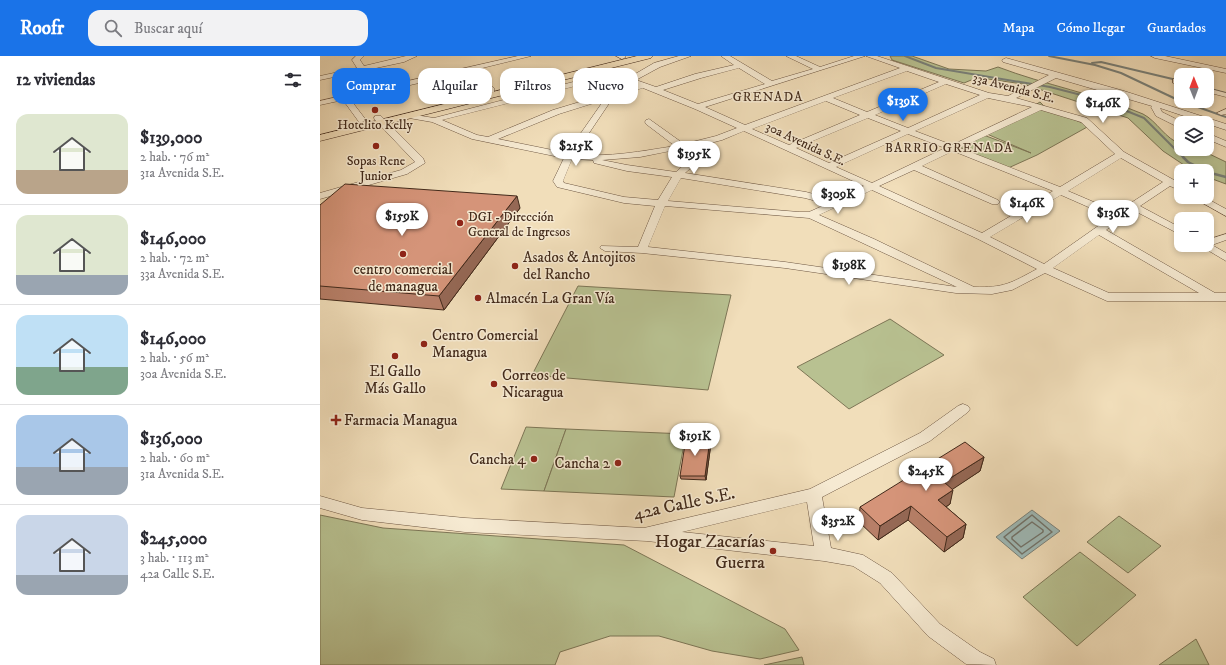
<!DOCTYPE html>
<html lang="es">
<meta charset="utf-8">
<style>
body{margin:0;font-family:"IM FELL DW Pica",serif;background:#f2f2f3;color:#2b2b33;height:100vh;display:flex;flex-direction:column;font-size:15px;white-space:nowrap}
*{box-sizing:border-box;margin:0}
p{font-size:13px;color:#7c7c81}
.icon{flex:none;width:22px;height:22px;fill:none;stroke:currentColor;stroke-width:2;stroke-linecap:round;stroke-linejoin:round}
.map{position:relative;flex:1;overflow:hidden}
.drawer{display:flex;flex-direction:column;background:#fff;width:320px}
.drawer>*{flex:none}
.top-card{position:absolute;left:12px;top:12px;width:380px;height:36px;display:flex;gap:8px}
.needle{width:26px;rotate:359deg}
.fabs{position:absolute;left:854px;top:12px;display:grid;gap:8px}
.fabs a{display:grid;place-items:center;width:40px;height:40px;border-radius:8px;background:#fff;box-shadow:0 2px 6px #0003;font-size:20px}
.price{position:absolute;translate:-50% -34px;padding:0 9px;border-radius:14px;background:#fff;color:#222;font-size:13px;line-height:26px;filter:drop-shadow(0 1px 2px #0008)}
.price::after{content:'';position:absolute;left:50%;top:24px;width:12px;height:9px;margin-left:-6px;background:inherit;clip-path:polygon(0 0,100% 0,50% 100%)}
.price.active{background:#1a73e8;color:#fff}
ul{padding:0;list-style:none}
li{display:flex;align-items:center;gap:12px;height:100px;padding:0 16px}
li+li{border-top:1px solid #e1e1e2}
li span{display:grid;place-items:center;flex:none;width:112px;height:80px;border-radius:12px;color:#555}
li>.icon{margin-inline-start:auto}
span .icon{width:48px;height:48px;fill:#fffc;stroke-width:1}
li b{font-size:17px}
h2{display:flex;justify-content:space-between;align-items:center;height:48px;padding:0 16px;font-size:17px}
.pill{padding:0 14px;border-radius:12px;background:#fff;box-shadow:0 2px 6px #0003;font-size:14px;line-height:36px}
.pill.active{background:#1a73e8;color:#fff}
header{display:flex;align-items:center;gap:24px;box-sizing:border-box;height:56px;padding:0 20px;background:#1a73e8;color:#fff}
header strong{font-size:19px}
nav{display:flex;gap:22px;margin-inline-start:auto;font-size:14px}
.search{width:280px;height:36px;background:#f2f2f3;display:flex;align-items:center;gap:10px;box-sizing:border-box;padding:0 14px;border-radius:12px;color:#7c7c81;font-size:15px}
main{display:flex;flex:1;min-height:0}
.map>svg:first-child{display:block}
.green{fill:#b8c191;stroke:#7d7656}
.water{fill:#9ebab8;stroke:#798079}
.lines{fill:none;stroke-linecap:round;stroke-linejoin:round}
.shore{stroke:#70726a;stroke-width:1.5}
.stream-far1{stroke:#798079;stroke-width:2}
.stream{stroke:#798079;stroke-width:2.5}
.minor-casing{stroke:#6e5743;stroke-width:1}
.major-casing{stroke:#422a1b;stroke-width:1}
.minor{fill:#f6ead2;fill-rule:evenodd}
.major{fill:#f1deba;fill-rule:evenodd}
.wall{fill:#b77f68;stroke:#422a1b}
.shaded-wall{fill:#956855;stroke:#422a1b}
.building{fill:#d59479;stroke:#422a1b}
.poi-dot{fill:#8f2418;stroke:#f6ead2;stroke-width:1.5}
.labels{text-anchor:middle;stroke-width:3;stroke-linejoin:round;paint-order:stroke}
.far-street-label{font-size:13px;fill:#422a1b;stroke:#f6ead2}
.far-neighbourhood-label{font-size:13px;letter-spacing:1px;fill:#422a1b;stroke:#f6ead2}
.far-poi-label{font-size:13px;fill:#422a1b;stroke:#f6ead2}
.poi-label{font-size:15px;fill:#422a1b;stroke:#f6ead2;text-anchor:start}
.near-street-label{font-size:18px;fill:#422a1b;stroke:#f6ead2}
.near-poi-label{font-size:18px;fill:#422a1b;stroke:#f6ead2;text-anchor:end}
</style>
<header>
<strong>Roofr</strong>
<div class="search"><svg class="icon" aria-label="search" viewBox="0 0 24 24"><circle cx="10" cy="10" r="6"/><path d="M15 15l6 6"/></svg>Buscar aquí</div>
<nav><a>Mapa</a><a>Cómo llegar</a><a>Guardados</a></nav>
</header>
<main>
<section class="drawer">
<h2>12 viviendas<svg class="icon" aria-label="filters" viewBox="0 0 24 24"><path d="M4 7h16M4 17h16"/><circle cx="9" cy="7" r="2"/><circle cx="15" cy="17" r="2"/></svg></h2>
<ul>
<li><span style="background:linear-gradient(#dfe7d0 70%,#b9a48a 0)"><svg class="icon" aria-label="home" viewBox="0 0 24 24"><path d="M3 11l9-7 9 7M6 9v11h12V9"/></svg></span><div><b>$139,000</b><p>2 hab. · 76 m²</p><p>31a Avenida S.E.</p></div></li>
<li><span style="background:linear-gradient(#dfe7d0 75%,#9aa5b1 0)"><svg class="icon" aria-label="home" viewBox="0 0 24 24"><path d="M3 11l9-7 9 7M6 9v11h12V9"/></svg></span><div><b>$146,000</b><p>2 hab. · 72 m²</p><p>33a Avenida S.E.</p></div></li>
<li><span style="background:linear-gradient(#bfe0f5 65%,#7fa58c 0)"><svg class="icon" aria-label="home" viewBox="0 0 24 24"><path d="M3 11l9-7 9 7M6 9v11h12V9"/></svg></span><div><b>$146,000</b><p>2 hab. · 56 m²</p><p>30a Avenida S.E.</p></div></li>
<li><span style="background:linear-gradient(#a9c7e8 65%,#9aa5b1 0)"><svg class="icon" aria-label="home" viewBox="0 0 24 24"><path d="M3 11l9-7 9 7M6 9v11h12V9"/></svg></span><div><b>$136,000</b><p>2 hab. · 60 m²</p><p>31a Avenida S.E.</p></div></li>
<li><span style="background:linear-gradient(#c9d6e8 75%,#9aa5b1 0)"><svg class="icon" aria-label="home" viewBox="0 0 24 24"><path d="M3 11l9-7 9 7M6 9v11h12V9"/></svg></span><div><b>$245,000</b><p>3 hab. · 113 m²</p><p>42a Calle S.E.</p></div></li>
</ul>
</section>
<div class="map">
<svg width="906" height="609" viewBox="0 0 906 609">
<rect width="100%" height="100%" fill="#f1deba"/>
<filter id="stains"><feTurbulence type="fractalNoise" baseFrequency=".005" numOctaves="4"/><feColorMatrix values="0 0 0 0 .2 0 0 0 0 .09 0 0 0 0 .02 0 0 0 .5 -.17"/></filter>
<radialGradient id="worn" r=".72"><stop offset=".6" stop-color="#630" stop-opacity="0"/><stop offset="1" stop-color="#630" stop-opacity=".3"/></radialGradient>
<g class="green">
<path d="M 570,0 L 592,0 L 629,13 L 666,15 L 678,11 C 725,29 776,38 823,58 C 837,65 845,83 861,88 L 861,93 L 879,93 L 906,106 L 906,128 L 887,121 L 887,115 L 873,115 L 843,95 L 808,62 L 703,28 L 661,22 L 656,22 L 644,27 L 572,4 Z"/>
<polygon points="720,46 724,50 769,70 717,99 686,113 632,92 661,78 711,97 667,78"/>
<polygon points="258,230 411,239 388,334 212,319"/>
<polygon points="570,263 624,299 529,353 477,311"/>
<polygon points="206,371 246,373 224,435 181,433"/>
<polygon points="246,373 366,378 354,441 224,435"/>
<polygon points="0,459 63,472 304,489 465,573 479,594 440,603 392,595 339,580 290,580 240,596 235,609 0,609"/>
<polygon points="799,460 841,490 808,517 767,486"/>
<polygon points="760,496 816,539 757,590 703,541"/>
<polygon points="876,583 889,609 839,609"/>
<polygon points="482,601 484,609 444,609"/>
</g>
<polygon class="water" points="712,454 740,475 702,503 676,481"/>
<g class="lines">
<g class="shore">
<polygon points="712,459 732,476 702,498 684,481"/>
<polygon points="712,466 723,474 723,476 701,491 692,483 692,481"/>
</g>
<g class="stream-far1">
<polyline points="585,0 616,12 730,31 777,43 824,62 864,102"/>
<polyline points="729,0 775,9 801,17 858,44 906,61"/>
<polyline points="772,7 781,6 861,25"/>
<polyline points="887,32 906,37"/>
</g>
<g class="stream">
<polyline points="863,101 868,106 886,115"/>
<polyline points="887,116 906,121"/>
</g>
<defs>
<g id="minor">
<polygon points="36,0 44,0 40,4 44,10 86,0 97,0 84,6 0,24 0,20 37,12 32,4"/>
<polygon points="198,0 211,0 150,15 174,32 174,36 168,36 142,17 30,43 46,64 42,66 39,66 23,44 0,49 0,45"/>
<polygon points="296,0 305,0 306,1 302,3"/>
<path d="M 359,0 L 371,0 L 340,11 L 316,24 L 336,31 L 375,18 L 414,9 L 401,0 L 410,0 L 452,25 L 493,13 L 466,0 L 476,0 L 500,11 L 534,0 L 545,0 L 385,51 L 425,69 L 580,12 L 546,0 L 557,0 L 669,37 L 688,40 L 729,19 L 683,6 L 682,4 L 686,2 L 804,35 L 906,68 L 906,74 L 840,52 L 842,56 L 864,67 L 861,67 L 861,72 L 858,71 L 836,60 L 831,51 L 832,50 L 736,22 L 696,42 L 767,62 L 804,96 L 861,128 L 861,135 L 850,130 L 820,150 L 861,172 L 861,179 L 813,154 L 786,174 L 895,237 L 906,237 L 906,245 L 787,245 L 725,217 L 692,234 L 672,238 L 636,237 L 465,212 L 322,197 L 285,195 L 280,192 L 281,190 L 318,191 L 335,150 L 304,147 L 237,131 L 233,125 L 244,102 L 152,83 L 112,66 L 89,62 L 85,60 L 89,58 L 114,62 L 288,17 L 277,12 L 281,10 L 310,21 L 334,7 ZM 419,12 L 445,28 L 378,48 L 343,34 L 381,22 ZM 587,15 L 619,26 L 547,56 L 513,42 ZM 295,20 L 316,29 L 233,54 L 168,81 L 157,79 L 122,64 ZM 626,28 L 660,39 L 588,72 L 555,59 ZM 323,32 L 375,53 L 417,72 L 396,80 L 364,88 L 329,63 L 326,64 L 325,66 L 326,68 L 355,90 C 322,95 288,102 255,98 L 294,40 ZM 668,42 L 712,51 L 632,89 L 595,75 ZM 284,44 L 247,97 L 178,83 L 239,58 ZM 506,45 L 540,59 L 469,89 L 432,73 ZM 721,54 L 761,66 L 795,98 L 740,131 L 640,92 ZM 548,62 L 581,75 L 509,107 L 476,92 ZM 424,75 L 544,130 L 515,144 L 486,136 L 365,117 L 381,103 L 383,97 L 379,90 L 402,84 ZM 588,78 L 625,92 L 552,127 L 516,111 ZM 371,91 L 375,97 L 374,100 L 356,116 L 307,109 L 282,104 L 320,101 ZM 633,95 L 733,135 L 662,177 L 559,130 L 594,114 L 672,148 L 678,148 L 680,146 L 678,144 L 602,110 ZM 801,102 L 843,126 L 797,156 L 748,135 ZM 252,103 L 273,104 L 274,107 L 307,115 L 352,121 L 338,144 L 304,141 L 244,127 L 243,125 ZM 361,122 L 485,142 L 507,148 L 489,156 L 479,156 L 348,145 ZM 552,134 L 658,183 L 717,213 C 691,227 684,232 654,231 L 554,183 L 499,159 ZM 741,139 L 791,161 L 724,208 L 670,181 ZM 345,150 L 489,162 L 637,231 L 465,206 L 328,191 ZM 779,179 L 879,237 L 789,237 L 733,212 Z"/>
<polygon points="831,0 845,0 906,13 906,17 835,2"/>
<polygon points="853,23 861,24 861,29 853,27"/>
<polygon points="887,32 906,37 906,41 887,36"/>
<polygon points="906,53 906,58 901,59 897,57"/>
<polygon points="55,60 61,60 103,102 105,107 87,118 0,143 0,137 81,114 95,106 55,64 54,62"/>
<polygon points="887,77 906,85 906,91 887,83"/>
<polygon points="872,141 884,141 906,153 906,160"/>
<polygon points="906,178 906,184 892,189 906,197 906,205 879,189 887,189 887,184"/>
<path d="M 643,348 L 648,350 L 650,353 L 648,356 L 610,385 L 502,441 L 511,492 L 543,499 L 572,517 L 620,568 L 660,596 L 674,603 L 676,609 L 646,608 L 608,580 L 560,527 L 533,510 L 504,505 L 327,485 L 145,476 L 42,464 L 0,452 L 0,440 L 42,452 L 145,462 L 324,472 L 490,433 L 600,377 L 638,350 ZM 487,446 L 494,490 L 362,476 Z"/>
</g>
<polygon id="major" points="317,0 333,0 331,2 0,85 0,79"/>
</defs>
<use href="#minor" class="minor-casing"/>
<use href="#major" class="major-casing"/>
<use href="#minor" class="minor"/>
<use href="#major" class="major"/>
</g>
<g class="wall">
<polygon points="0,149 200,152 124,254 0,243"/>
<polygon points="391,387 386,424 361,423 360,420"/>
<polygon points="664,401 660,415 632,433 630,448 626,451 646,468 643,482 624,496 588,464 558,484 539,466 540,451"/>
</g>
<g class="shaded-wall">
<polygon points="197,140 200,152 124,254 119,240"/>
<polygon points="390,383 391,387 386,424 385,420"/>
<polygon points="664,401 660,415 621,441 624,426"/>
<polygon points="633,434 630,448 615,458 618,444"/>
<polygon points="591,450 588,464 558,484 560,470"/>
<polygon points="646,468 643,482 624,496 627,481"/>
</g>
<g class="building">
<polygon points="25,128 197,140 119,240 0,230 0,149"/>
<polygon points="366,382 390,383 385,420 360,420"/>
<polygon points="645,386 664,401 624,426 633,434 618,444 646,468 627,481 591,450 560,470 540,451"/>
</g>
<g class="poi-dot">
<circle cx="55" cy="54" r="4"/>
<circle cx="56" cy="90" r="4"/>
<circle cx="140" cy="167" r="4"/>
<circle cx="83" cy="198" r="4"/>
<circle cx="195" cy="210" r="4"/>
<circle cx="158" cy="242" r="4"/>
<circle cx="104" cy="288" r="4"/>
<circle cx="75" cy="300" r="4"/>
<circle cx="174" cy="328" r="4"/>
<path d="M14 358h4v4h4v4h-4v4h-4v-4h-4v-4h4z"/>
<circle cx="214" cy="403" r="4"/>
<circle cx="298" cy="407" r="4"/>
<circle cx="453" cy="495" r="4"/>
</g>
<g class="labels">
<g class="far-street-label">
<text transform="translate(694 31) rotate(15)" y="5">33a Avenida S.E.</text>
<text transform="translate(486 87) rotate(25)" y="5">30a Avenida S.E.</text>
</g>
<g class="far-neighbourhood-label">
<text x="448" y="45">GRENADA</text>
<text x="629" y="96">BARRIO GRENADA</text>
</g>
<g class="far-poi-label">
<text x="55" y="73">Hotelito Kelly</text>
<text x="56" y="109">Sopas Rene<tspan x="56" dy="15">Junior</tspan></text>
<text x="148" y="165" text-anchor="start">DGI - Dirección<tspan x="148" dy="15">General de Ingresos</tspan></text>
</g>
<g class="poi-label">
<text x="203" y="206">Asados &amp; Antojitos<tspan x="203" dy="17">del Rancho</tspan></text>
<text x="83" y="218" text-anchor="middle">centro comercial<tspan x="83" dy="17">de managua</tspan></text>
<text x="166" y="247">Almacén La Gran Vía</text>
<text x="112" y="284">Centro Comercial<tspan x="112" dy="17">Managua</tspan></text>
<text x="75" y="320" text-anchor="middle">El Gallo<tspan x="75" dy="17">Más Gallo</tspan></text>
<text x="182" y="324">Correos de<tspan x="182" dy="17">Nicaragua</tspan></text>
<text x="24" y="369">Farmacia Managua</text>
<text x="206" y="408" text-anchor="end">Cancha 4</text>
<text x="290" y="412" text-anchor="end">Cancha 2</text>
</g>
<g class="near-street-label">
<text transform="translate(364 447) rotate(-12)" y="6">42a Calle S.E.</text>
</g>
<g class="near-poi-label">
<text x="445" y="491">Hogar Zacarías<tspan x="445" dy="21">Guerra</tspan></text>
</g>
</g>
<rect width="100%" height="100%" filter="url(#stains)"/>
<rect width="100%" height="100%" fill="url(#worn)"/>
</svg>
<div class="fabs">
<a><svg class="needle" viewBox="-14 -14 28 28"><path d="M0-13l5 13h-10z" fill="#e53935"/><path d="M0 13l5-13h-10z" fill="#7c7c81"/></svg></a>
<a><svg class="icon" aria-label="layers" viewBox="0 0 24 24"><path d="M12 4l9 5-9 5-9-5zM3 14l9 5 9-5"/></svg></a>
<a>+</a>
<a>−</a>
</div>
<b class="price active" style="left:583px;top:66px">$139K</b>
<b class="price" style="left:783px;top:68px">$146K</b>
<b class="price" style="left:256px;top:111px">$215K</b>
<b class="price" style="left:374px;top:119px">$195K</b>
<b class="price" style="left:518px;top:159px">$309K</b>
<b class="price" style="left:707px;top:168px">$146K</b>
<b class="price" style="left:793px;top:178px">$136K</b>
<b class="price" style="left:82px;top:181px">$159K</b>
<b class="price" style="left:529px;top:230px">$198K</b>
<b class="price" style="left:375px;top:401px">$191K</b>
<b class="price" style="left:606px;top:436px">$245K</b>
<b class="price" style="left:518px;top:486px">$352K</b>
<div class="top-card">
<a class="pill active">Comprar</a>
<a class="pill">Alquilar</a>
<a class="pill">Filtros</a>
<a class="pill">Nuevo</a>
</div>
</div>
</main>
